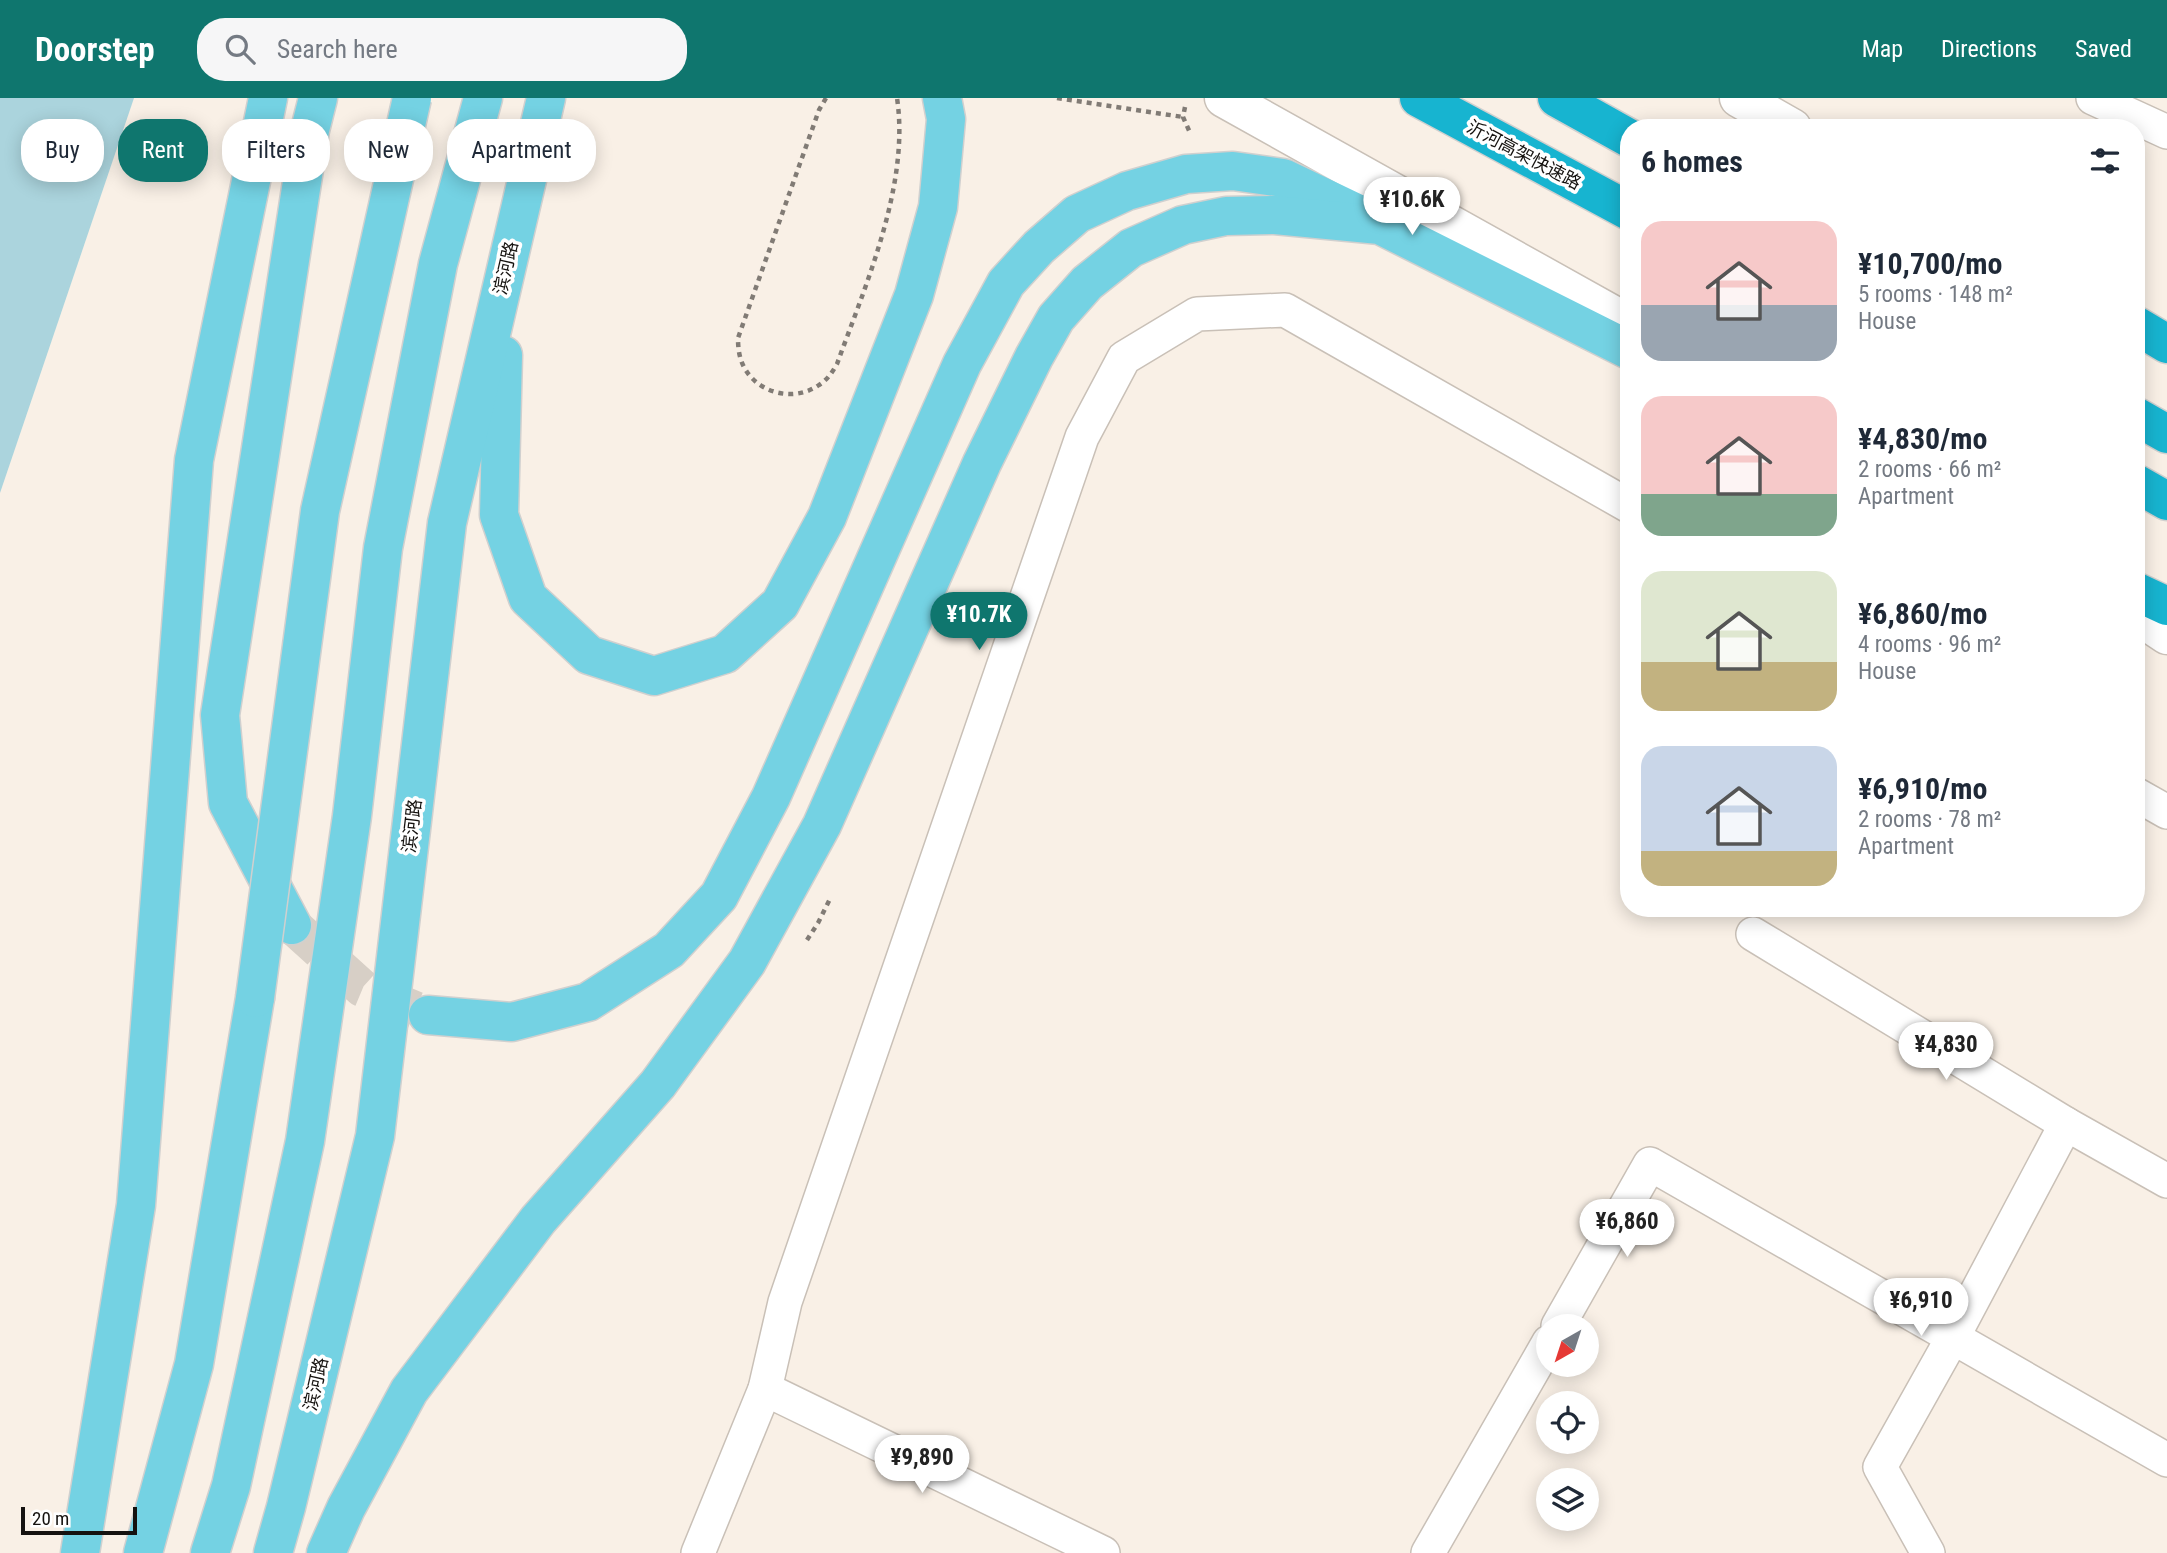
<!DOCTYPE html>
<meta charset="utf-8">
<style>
body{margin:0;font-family:"Roboto Condensed","Noto Sans SC",sans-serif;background:#f6f6f7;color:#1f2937;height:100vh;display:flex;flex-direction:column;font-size:26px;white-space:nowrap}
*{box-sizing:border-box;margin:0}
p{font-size:23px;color:#747a83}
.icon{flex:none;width:38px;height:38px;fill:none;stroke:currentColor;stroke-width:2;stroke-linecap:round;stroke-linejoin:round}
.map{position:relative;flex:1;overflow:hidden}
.sheet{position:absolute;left:1620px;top:21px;width:525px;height:798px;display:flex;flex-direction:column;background:#fff;border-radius:28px;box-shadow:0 4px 18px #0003}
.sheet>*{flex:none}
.hud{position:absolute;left:21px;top:21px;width:665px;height:63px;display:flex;gap:14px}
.needle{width:46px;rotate:219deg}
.controls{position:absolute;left:1536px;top:1216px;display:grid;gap:14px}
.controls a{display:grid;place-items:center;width:63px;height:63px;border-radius:50%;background:#fff;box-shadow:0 4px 18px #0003;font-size:35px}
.scale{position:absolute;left:21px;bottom:18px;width:116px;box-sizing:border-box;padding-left:7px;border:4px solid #15120f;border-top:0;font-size:19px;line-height:24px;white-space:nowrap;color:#15120f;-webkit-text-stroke:5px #fff;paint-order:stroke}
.price{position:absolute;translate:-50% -60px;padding:0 16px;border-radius:24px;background:#fff;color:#222;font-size:23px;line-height:46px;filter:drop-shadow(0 2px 4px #0008)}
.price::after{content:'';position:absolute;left:50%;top:42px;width:21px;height:16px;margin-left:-10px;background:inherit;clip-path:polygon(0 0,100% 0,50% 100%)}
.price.current{background:#0f766e;color:#fff}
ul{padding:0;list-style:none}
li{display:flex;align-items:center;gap:21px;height:175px;padding:0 21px}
li span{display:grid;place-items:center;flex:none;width:196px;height:140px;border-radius:21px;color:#555}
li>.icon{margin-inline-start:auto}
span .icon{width:84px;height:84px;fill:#fffc;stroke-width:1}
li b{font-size:30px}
h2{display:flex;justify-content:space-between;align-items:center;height:84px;padding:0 21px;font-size:30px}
.chip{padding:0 24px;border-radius:28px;background:#fff;box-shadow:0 4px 18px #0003;font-size:24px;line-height:63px}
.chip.current{background:#0f766e;color:#fff}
header{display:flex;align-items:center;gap:42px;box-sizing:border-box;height:98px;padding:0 35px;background:#0f766e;color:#fff}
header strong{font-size:33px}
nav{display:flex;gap:38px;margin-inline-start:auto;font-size:24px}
.search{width:490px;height:63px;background:#f6f6f7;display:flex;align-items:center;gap:18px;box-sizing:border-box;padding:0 24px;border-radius:28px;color:#747a83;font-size:26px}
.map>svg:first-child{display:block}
.water{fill:#abd4dd}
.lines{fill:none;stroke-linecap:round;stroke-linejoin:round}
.primary-tunnel{stroke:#d7cfc6;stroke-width:38;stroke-dasharray:38 19;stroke-linecap:butt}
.street-casing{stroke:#c9c0b7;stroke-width:36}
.secondary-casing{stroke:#c9c0b7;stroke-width:41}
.primary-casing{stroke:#d0d0cf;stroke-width:41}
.highway-casing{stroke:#d0d0cf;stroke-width:41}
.path{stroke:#817b75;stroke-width:4.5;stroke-dasharray:5 5;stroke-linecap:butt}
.street{stroke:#fff;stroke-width:33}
.secondary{stroke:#fff;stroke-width:38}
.primary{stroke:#74d2e3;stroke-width:38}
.highway{stroke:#17b4d0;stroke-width:38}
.primary-bridge-casing{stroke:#d0d0cf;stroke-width:41;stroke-linecap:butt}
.primary-bridge{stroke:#74d2e3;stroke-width:38}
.labels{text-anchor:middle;stroke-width:7;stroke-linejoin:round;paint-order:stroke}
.street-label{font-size:18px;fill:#15120f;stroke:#fff}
</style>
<header>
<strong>Doorstep</strong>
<div class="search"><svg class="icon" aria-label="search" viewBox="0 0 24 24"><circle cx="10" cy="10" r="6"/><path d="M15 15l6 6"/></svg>Search here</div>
<nav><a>Map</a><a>Directions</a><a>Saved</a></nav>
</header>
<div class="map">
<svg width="2167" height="1455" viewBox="0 0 2167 1455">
<rect width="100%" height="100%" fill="#f9f0e6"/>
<polygon class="water" points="0,0 134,0 0,395"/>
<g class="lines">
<polyline class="primary-tunnel" points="292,827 362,890 422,915"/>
<defs>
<g id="street">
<polyline points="2093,0 2167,34"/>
<polyline points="2137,697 2167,714"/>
<polyline points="1753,836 2066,1026 2167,1083"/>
<polyline points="1558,1228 1650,1066 2167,1362"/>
<polyline points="765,1291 1103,1455"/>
<polyline points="698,1455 765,1291 785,1204 1082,339 1124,260 1197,216 1285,212 1629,408"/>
<polyline points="1428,1455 1549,1244"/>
<polyline points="1928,1455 1880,1369 1953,1239 2066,1026"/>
</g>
<g id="secondary">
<polyline points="1224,0 1629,226"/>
<polyline points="1739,0 1792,30"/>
<polyline points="2137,517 2167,537"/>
</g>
<g id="primary">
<polyline points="503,257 499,417 528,500 589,557 654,578 725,556 780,506 827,419 914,197 938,109 946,21 942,0"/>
<polyline points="292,827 228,705 220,617 310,32 318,0"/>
<polyline points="428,917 512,924 588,904 669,852 719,798 771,699 962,266 1006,185 1039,149 1077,116 1127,93 1186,76 1233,73 1283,80 1356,115"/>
<polyline points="80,1455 136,1107 194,362 268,0"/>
<polyline points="143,1455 194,1266 255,900"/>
<polyline points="210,1455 231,1388 305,1043 352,718 383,450 438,166 483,0"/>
<polyline points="273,1455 286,1409 375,1038 447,425 546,0"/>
<polyline points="326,1455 346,1410 409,1293 538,1122 658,986 747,864 822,727 982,365 1034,259 1056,220 1087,185 1131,150 1183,127 1226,118 1275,117 1380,127 1629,252"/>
</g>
<g id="highway">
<polyline points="1419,0 1629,113"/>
<polyline points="1557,0 1629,40"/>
<polyline points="2137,228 2167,246"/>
<polyline points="2137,319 2167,336"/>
<polyline points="2137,386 2167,403"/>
<polyline points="2137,494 2167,508"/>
</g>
</defs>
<use href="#street" class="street-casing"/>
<use href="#secondary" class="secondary-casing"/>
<use href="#primary" class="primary-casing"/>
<use href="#highway" class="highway-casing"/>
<g class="path">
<path d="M 826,0 L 819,12 L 738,240 C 738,249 739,259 743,267 C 756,295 793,305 819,287 C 827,282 832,275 837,266 C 866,186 910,86 897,0"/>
<polyline points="1057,0 1183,19"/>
<polyline points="1185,9 1183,19 1191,37"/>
<polyline points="807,842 818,825 830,801"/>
</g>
<use href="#street" class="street"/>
<use href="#secondary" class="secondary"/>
<use href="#primary" class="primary"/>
<use href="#highway" class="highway"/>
<defs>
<polyline id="primary-bridge" points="255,900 320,413 412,0"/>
</defs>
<use href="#primary-bridge" class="primary-bridge-casing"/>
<use href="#primary-bridge" class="primary-bridge"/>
</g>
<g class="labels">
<g class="street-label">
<text transform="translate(1524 57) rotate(28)" y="6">沂河高架快速路</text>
<text transform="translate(506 170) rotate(-77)" y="6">滨河路</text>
<text transform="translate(412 728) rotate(-83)" y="6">滨河路</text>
<text transform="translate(316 1286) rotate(-77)" y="6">滨河路</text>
</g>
</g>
</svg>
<div class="controls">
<a><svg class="needle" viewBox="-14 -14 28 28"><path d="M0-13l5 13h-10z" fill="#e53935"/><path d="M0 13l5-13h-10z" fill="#747a83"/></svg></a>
<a><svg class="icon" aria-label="locate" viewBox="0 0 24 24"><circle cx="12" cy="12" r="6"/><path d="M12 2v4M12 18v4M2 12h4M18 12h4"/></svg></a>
<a><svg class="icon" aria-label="layers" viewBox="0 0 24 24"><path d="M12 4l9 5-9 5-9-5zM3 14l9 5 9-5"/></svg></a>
</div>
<div class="scale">20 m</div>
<b class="price" style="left:1412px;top:139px">¥10.6K</b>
<b class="price current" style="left:979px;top:554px">¥10.7K</b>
<b class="price" style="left:1946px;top:984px">¥4,830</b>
<b class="price" style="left:1627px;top:1161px">¥6,860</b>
<b class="price" style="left:1921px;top:1240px">¥6,910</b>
<b class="price" style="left:922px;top:1397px">¥9,890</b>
<div class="hud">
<a class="chip">Buy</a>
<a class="chip current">Rent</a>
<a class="chip">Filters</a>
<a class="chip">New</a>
<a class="chip">Apartment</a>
</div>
<section class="sheet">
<h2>6 homes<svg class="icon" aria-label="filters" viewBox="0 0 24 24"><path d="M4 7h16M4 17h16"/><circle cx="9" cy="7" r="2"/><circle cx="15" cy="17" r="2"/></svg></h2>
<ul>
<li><span style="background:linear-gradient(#f6c9c9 60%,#9aa5b1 0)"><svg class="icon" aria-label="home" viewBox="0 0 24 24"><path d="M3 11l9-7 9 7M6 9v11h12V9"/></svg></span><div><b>¥10,700/mo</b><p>5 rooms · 148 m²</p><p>House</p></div></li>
<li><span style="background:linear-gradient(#f6c9c9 70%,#7fa58c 0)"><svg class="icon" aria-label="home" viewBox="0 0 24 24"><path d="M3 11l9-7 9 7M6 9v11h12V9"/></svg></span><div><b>¥4,830/mo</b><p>2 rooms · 66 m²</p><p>Apartment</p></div></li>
<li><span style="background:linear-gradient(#dfe7d0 65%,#c2b280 0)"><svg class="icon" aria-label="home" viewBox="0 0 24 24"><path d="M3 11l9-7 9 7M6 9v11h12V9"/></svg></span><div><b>¥6,860/mo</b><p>4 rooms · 96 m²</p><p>House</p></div></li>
<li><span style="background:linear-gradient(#c9d6e8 75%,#c2b280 0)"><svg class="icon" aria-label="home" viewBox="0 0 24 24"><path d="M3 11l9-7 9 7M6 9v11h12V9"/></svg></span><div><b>¥6,910/mo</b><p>2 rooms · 78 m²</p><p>Apartment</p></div></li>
</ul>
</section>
</div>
